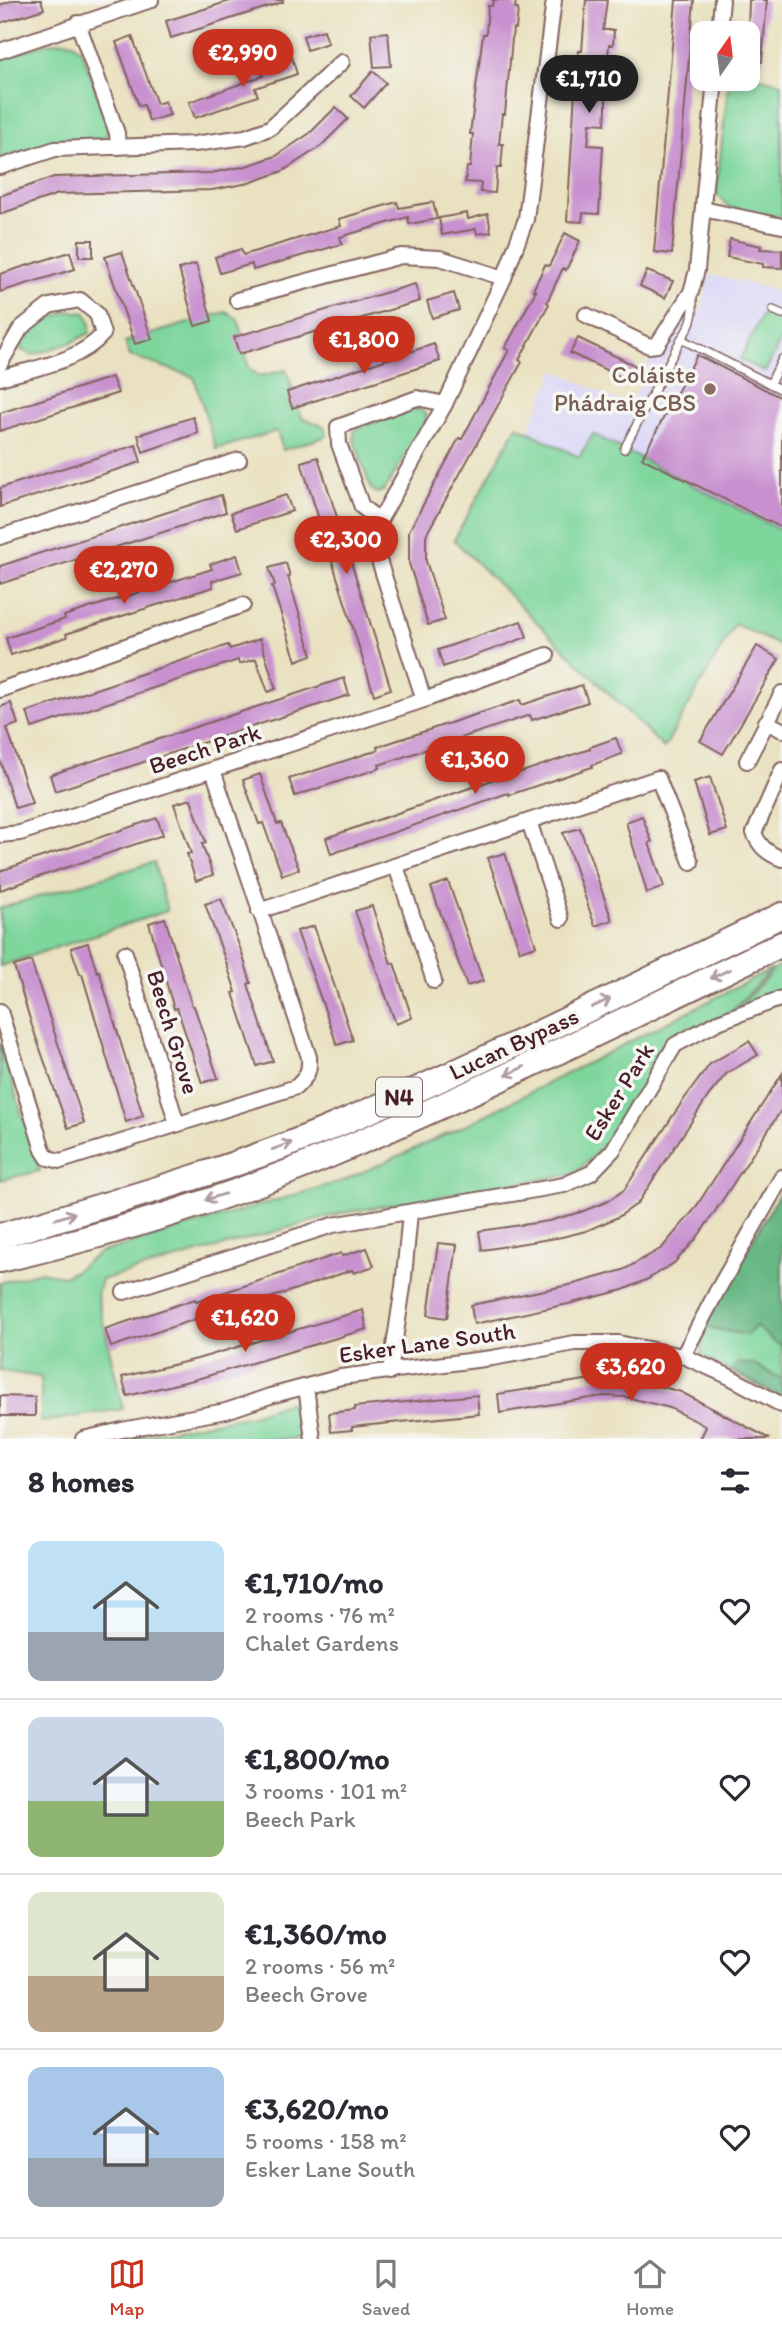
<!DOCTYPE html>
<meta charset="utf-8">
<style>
body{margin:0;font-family:Itim,sans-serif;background:#f2f2f3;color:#2b2b33;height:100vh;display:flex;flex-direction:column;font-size:26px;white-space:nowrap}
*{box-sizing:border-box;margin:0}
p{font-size:23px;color:#7c7c81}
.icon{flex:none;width:38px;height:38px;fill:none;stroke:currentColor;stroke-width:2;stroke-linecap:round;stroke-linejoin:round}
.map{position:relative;height:1439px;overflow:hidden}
.details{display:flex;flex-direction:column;background:#fff;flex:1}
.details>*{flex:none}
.needle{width:46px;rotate:14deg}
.controls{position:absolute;left:690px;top:21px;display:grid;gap:14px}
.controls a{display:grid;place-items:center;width:70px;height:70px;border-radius:14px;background:#fff;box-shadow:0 4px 10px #0003;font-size:35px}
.price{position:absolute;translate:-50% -60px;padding:0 16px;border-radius:24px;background:#c8321e;color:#fff;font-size:23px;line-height:46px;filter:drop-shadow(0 2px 4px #0008)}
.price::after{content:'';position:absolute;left:50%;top:42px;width:21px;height:16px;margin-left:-10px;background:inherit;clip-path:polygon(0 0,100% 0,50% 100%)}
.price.selected{background:#222;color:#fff}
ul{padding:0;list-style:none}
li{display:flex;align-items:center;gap:21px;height:175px;padding:0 28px}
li+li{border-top:2px solid #e1e1e2}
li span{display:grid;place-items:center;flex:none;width:196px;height:140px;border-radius:14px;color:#555}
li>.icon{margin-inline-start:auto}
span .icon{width:84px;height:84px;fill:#fffc;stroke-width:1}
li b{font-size:30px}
h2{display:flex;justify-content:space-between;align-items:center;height:84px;padding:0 28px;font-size:30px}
.menu{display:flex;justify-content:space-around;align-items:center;height:98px;border-top:2px solid #e1e1e2;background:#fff;font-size:19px;color:#7c7c81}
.menu a{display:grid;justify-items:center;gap:4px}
.menu .selected{color:#c8321e}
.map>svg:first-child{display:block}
.built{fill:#dad6f7}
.green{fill:#7ed69c;stroke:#647a64;stroke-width:2}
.forest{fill:#66b784;stroke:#586b58;stroke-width:2}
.building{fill:#c890cf}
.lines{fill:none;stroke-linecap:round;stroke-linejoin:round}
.service-casing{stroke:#82635f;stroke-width:10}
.minor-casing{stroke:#82635f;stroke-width:18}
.trunk-casing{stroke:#82635f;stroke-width:28}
.service{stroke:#fff;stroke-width:7}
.minor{stroke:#fff;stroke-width:14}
.trunk{stroke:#fff;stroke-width:24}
.oneway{stroke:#ae9aa0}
.education-dot{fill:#8d6e63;stroke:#f6f6f2;stroke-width:2.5}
.labels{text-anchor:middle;stroke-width:7;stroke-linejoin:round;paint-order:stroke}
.shield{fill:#f6f6f2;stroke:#7e6067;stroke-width:2}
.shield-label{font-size:23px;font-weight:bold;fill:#4a1f2b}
.education-label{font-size:24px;fill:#785e54;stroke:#f6f6f2;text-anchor:end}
.street-label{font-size:24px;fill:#4a1f2b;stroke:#f6f6f2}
</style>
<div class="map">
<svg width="782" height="1439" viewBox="0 0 782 1439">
<rect width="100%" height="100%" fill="#f6f6f2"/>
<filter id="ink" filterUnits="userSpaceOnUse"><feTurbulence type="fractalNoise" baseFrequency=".0143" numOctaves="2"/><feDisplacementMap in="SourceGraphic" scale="14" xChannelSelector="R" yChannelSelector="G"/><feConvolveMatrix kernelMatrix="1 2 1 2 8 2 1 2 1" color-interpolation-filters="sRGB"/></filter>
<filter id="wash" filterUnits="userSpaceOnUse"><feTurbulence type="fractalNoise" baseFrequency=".00686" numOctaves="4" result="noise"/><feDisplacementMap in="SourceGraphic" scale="28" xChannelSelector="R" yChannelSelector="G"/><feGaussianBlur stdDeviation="1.57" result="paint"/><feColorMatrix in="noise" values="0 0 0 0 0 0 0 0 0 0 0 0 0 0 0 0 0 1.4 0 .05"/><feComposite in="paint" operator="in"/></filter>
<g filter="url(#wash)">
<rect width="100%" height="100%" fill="#e9e1bf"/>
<polygon class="built" points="708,276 717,276 782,292 782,531 593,434 580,457 528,432 555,370 630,407 652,355 668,345 688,308 702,310"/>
<g class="green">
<polygon points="63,41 72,42 81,50 109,125 107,134 99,141 67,140 53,142 0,159 0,59 45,44"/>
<polygon points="747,75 782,83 782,216 768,218 729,207 716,194 729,79 747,79"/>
<path d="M 71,311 L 86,313 L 90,323 L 90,333 L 72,342 L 33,355 L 21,350 C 22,346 21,342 22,339 C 28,324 57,315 71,311 Z"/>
<polygon points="225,312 238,319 249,369 260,376 286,370 302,418 324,426 327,436 283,450 277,431 216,449 194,377 130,356 125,342"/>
<polygon points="763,313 782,322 782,338 765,372 740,360"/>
<polygon points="413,409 421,410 427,416 425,423 384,491 377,493 371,489 354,440 354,432 360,427"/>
<polygon points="517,426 579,457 593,434 782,531 782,647 735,624 664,748 454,540"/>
<polygon points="154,862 167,911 0,966 0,908"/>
<polygon points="782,965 782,991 734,1012 775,969"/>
<polygon points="772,969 732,1011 673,1043 610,1140 574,1174 342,1213 101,1280 97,1295 123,1409 41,1422 41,1377 0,1371 0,1283 40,1272 63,1276 73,1272 99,1253 345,1180 456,1130"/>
<polygon points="0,1043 40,1171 0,1180"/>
<polygon points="782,1189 782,1398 701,1356 703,1327"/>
<path d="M 288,1402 C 304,1409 303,1423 305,1439 L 120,1439 L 252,1415 Z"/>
</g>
<g class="forest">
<polygon points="782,1189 782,1346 773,1341 756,1326 747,1335 703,1327"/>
<polygon points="738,1363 753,1364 782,1379 782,1398 731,1371"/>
</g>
<g id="blocks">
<g class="building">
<polygon points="14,0 41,0 44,9 0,23 0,5"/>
<polygon points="233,0 283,0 283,2 171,38 166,21"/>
<polygon points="493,0 516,0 515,8 518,9 516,29 513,28 505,114 502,114 499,144 503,144 501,168 497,168 495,193 480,192 481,183 465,182 467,167 470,167 473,134 470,134 483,34 486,34 488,6 492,6"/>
<polygon points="586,0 607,0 603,30 614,30 613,45 609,45 607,68 592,67 590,88 606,89 606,109 605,124 590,123 588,145 603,146 599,214 583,213 582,222 567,221 576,75 579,51 582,51"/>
<polygon points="676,0 694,0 672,254 654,252"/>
<polygon points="749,0 767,0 762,62 747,61"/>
<polygon points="324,30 328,43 307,50 303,36"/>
<polygon points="388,32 391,66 374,67 371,34"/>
<polygon points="132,36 157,104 165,101 170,115 149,121 144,105 139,106 116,42"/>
<polygon points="292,58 297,74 255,88 258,96 195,118 189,102 263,76 260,68"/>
<polygon points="373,71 386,83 364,108 351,96"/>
<polygon points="336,107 348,119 321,146 283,171 249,183 212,190 58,194 0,214 0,196 54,177 211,173 246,166 276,156 310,133"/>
<polygon points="397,202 399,208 433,202 437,219 409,224 408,217 340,237 342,244 311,253 253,270 252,264 220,273 215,257 241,249 243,255 323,231 341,226 339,219"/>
<polygon points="467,213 468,219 488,214 491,232 477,234 476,229 442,235 439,218"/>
<polygon points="565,233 580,241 566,270 563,268 547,302 549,304 519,360 522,362 426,535 426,561 445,620 428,625 409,563 409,531 459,438 462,439 509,350 505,348 536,291 533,290 545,265 549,266"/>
<polygon points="730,239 761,246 760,249 782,250 782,268 763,267 763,264 727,257"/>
<rect x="79" y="240" width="14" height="17"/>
<polygon points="70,252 75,269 0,292 0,274"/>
<polygon points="122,252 152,339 135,344 105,257"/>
<polygon points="196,264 212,321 195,326 179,269"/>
<polygon points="647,271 673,281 665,298 640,286"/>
<polygon points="415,284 420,301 239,354 234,337"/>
<polygon points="454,293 459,310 432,318 427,301"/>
<polygon points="578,338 636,366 629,381 570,353"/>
<polygon points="434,344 440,361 292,408 287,392"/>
<polygon points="697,355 782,398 782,528 642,458"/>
<polygon points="112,377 118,393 0,431 0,413"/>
<polygon points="193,417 198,433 143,452 138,435"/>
<polygon points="136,445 141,462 0,507 0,488"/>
<polygon points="318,457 391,689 374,695 301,462"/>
<polygon points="221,495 226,512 0,584 0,566"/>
<polygon points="286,495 292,511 237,529 231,513"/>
<polygon points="237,555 242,572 212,581 213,587 66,634 67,637 11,655 6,638 65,619 64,616 212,569 210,564"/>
<polygon points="286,563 290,576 288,577 312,655 296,661 272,586 275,585 269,568"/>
<polygon points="521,621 527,637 443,667 438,650"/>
<polygon points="260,639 276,689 268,692 256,659 239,664 238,660 32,728 27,712 228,645 230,649"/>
<polygon points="757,646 779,659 723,754 700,741"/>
<polygon points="344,678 349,695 55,791 50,775"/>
<polygon points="582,685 588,702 532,720 530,715 379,765 380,768 295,796 289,779 378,750 377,747 520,700 522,705"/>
<polygon points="11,703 18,724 7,728 32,803 15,808 0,760 0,707"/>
<polygon points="616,738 622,754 592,765 592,767 509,795 508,793 331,854 326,838 484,783 497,778 498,780 590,749 590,747"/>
<polygon points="260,774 277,824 281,823 299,869 282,875 263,823 259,824 243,780"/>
<polygon points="710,777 727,830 710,835 694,782"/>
<polygon points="191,799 206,843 202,844 213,875 196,881 187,854 191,853 174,804"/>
<polygon points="642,816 652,842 649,843 664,887 647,893 626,822"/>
<polygon points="157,818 163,835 0,890 0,871"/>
<polygon points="580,828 612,920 595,926 563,833"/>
<polygon points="505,853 536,946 520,951 488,858"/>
<polygon points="448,881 483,981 467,986 431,887"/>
<polygon points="221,899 242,953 251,983 248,984 273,1061 257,1066 233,993 236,992 226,962 205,904"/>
<polygon points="372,906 391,964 394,963 412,1018 396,1024 355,911"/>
<polygon points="165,918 192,1006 194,1006 218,1078 202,1083 177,1008 174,1009 149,923"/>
<polygon points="314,926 353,1040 337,1045 297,931"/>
<polygon points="88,943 97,972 99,971 143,1116 126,1122 82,974 80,974 71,948"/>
<polygon points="31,961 84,1123 68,1128 32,1026 14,966"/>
<polygon points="749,1041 758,1055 727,1073 709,1095 637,1204 618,1217 586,1231 562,1237 482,1250 479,1231 549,1221 581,1212 606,1202 624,1190 682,1102 710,1064"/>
<polygon points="782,1074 782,1109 712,1216 696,1239 674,1263 648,1279 623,1290 568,1304 474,1324 471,1305 574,1284 623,1270 662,1248 694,1210"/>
<polygon points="438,1243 457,1245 447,1318 428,1315"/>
<polygon points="367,1248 374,1266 354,1273 352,1270 255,1303 206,1318 205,1316 111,1347 105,1329 195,1299 196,1301 244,1286 341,1253 342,1256"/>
<polygon points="363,1310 367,1329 197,1379 127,1396 122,1377 197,1359"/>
<polygon points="603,1377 630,1378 681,1392 770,1439 700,1439 706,1427 698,1422 670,1408 626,1397 604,1396 571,1401 500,1413 498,1394"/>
<polygon points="477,1395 479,1414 352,1427 352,1430 331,1432 329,1413 355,1410 355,1407"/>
<polygon points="0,1396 35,1397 35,1416 0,1416"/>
</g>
</g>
</g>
<g filter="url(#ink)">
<use href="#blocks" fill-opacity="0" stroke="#82635f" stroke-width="2"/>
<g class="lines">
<defs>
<g id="service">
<polyline points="773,310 782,314"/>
<polyline points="681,339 782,390"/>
<polyline points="770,384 782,359"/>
<path d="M 624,449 L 681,339 C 693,323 695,312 692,292"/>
</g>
<g id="minor">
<polyline points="78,23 117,133 118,147"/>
<polyline points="719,33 722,0"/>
<polyline points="0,51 151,0"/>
<polyline points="0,167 55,149 194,144 245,137 270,128 342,62"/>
<polyline points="703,209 782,226"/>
<polyline points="504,278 526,219 554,0"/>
<polyline points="237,300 401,256 440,258 504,278 445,404 373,532 373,542 424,700"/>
<polyline points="586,315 649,346 657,345 691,292 697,270 715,79"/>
<path d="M 0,364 L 21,328 L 49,306 L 80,300 L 97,314 L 103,334 C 79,362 34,368 0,378"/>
<polyline points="379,520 362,507 339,444 338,427 417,398 445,404"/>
<polyline points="0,537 239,460"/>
<polyline points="0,690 243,605"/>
<polyline points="766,722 782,730"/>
<polyline points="747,761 782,693"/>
<path d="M 782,770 L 754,833 C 760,847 767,853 782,859"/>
<polyline points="529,821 561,919"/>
<polyline points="0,835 20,833 424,700 547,655"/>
<polyline points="396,866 434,981"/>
<polyline points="259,911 658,778 691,862"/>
<polyline points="125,953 177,1124"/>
<path d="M 0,1011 L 43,1150 L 48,1158 L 61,1161 L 296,1087 C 307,1077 310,1071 309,1057 L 213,770"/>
<polyline points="124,1292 333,1225 564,1185 591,1173 613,1150 675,1045 718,1022 782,998"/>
<polyline points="683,1356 717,1291 782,1177"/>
<polyline points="390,1372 403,1287 410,1213"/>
<polyline points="306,1387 313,1439"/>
<polyline points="83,1439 122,1430 226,1411 270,1396 341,1377 492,1358 575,1343 618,1343 683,1356 728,1376 782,1405"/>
</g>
<g id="trunk">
<path d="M 0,1236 C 110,1203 221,1173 327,1129 C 481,1064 631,988 782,915"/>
<path d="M 0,1260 C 113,1234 230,1198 337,1152 C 487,1088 634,1015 782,944"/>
</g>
</defs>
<use href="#service" class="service-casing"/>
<use href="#minor" class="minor-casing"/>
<use href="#trunk" class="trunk-casing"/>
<use href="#service" class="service"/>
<use href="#minor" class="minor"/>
<use href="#trunk" class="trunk"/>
</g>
<defs><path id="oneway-shaft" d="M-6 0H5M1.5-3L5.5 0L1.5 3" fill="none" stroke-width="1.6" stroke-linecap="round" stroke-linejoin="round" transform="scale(1.75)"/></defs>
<g class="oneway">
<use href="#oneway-shaft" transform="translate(720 974) rotate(154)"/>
<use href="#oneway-shaft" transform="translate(601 1003) rotate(-26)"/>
<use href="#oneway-shaft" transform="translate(515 1071) rotate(155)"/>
<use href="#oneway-shaft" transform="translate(282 1146) rotate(-20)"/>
<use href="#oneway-shaft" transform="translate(215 1197) rotate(162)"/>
<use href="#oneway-shaft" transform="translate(65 1216) rotate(-17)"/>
</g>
</g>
<circle class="education-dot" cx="710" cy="389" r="7"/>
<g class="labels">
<rect class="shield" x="376" y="1077.5" width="46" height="39" rx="5"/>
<g class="shield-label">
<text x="399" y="1105">N4</text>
</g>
<g class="education-label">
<text x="696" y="383">Coláiste<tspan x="696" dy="28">Phádraig CBS</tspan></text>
</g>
<g class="street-label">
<text transform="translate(205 749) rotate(-18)" y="8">Beech Park</text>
<text transform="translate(173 1032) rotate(73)" y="8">Beech Grove</text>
<text transform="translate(514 1044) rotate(-25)" y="8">Lucan Bypass</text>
<text transform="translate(619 1092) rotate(-58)" y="8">Esker Park</text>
<text transform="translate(427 1343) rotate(-8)" y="8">Esker Lane South</text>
</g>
</g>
</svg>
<div class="controls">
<a><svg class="needle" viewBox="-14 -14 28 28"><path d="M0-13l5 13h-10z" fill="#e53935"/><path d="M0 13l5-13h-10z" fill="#7c7c81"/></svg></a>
</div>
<b class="price" style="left:243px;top:89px">€2,990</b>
<b class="price selected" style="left:589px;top:115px">€1,710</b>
<b class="price" style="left:364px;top:376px">€1,800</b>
<b class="price" style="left:346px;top:576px">€2,300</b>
<b class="price" style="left:124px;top:606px">€2,270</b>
<b class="price" style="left:475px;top:796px">€1,360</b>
<b class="price" style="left:245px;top:1354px">€1,620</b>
<b class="price" style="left:631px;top:1403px">€3,620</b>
</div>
<section class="details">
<h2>8 homes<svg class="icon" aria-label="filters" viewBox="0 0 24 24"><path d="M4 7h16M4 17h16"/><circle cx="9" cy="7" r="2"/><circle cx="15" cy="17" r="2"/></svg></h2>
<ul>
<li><span style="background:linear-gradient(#bfe0f5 65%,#9aa5b1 0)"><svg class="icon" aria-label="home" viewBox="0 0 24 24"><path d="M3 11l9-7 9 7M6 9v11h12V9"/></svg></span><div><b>€1,710/mo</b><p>2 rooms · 76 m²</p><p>Chalet Gardens</p></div><svg class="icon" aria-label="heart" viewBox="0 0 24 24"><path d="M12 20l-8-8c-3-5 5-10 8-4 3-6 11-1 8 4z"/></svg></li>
<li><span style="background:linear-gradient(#c9d6e8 60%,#8fb573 0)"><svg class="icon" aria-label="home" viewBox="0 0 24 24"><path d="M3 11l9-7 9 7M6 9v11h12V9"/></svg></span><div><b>€1,800/mo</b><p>3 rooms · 101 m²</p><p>Beech Park</p></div><svg class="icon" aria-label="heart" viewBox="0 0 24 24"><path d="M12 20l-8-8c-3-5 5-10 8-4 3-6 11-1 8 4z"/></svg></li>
<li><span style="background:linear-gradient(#dfe7d0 60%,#b9a48a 0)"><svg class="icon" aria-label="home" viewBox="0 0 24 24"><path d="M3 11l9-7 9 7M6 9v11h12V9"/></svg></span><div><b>€1,360/mo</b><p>2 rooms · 56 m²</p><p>Beech Grove</p></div><svg class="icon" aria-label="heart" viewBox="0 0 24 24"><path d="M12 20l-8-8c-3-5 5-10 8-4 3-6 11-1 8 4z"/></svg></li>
<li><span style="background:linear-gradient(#a9c7e8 65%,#9aa5b1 0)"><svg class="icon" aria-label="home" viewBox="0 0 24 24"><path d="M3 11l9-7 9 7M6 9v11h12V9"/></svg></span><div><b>€3,620/mo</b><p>5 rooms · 158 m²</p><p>Esker Lane South</p></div><svg class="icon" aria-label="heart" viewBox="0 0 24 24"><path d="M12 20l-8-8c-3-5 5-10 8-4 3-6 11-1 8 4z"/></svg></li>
</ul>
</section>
<nav class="menu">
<a class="selected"><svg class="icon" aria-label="map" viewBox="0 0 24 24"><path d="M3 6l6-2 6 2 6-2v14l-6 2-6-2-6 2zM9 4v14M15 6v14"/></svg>Map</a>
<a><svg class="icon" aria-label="saved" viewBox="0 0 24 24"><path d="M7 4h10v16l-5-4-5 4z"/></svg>Saved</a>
<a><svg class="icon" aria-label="home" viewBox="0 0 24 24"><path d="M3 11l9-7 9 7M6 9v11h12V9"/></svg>Home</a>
</nav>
